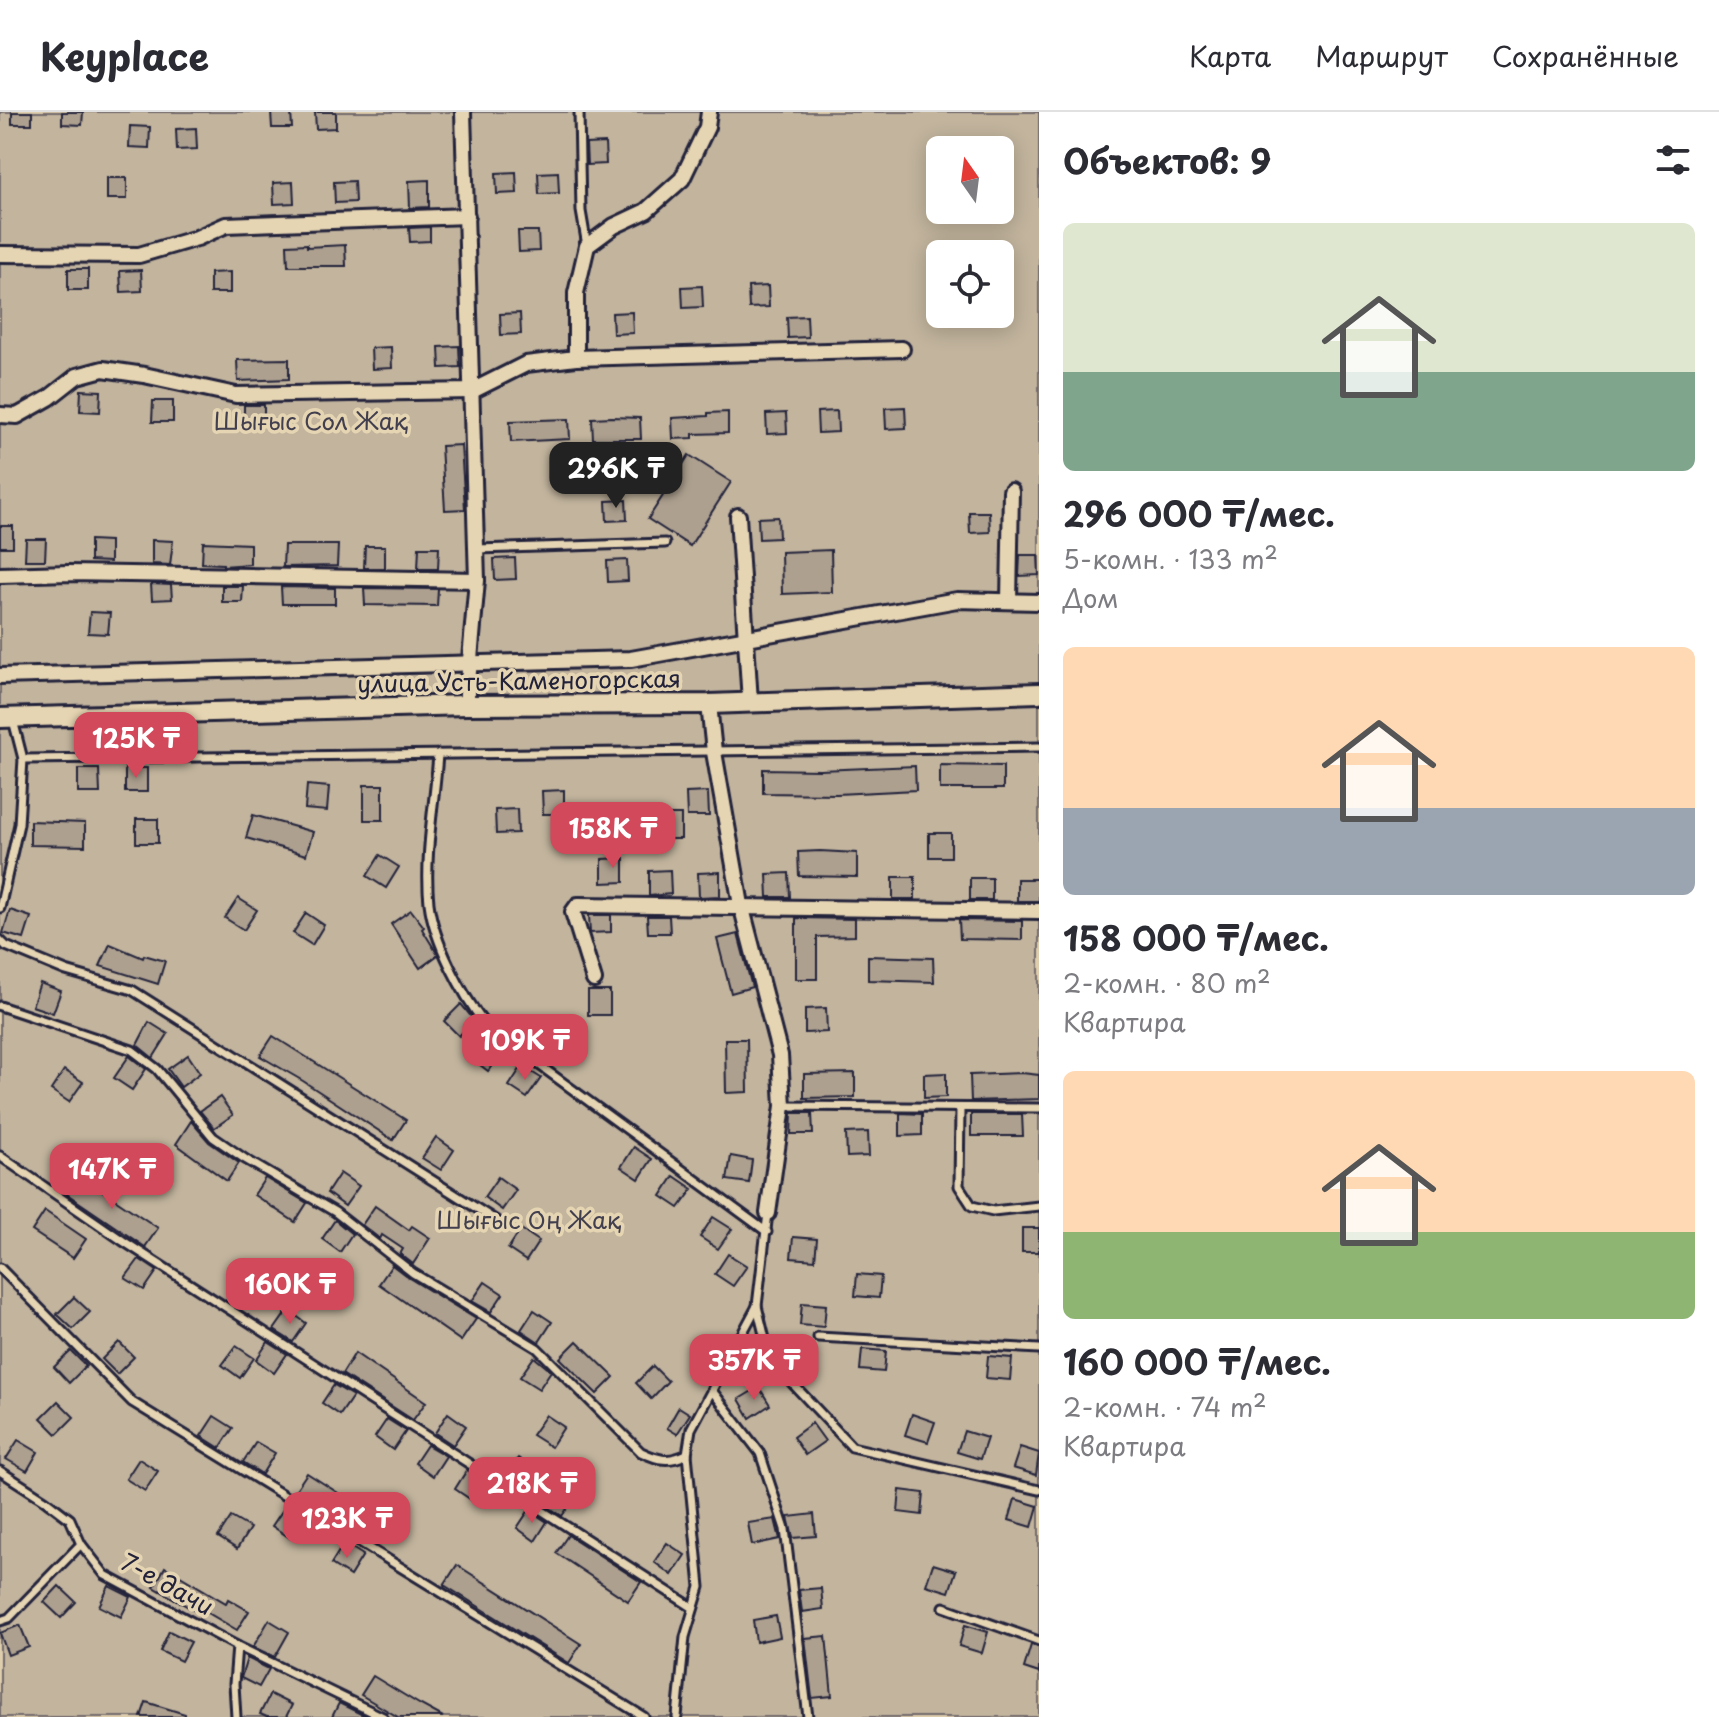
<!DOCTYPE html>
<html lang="ru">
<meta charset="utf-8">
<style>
body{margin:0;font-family:"Playpen Sans",sans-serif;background:#f7f7f7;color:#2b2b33;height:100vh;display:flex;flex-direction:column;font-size:30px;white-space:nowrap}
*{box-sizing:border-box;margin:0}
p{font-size:26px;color:#7c7c81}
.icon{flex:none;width:44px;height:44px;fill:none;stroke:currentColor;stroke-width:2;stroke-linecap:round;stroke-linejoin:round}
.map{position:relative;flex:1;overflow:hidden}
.side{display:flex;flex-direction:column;background:#fff;width:680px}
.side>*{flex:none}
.needle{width:52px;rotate:346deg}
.controls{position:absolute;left:926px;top:24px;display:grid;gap:16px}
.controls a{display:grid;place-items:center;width:88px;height:88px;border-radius:12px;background:#fff;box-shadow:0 4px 20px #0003;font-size:40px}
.price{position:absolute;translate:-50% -68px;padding:0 18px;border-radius:16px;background:#d1495b;color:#fff;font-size:26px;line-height:52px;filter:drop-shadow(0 2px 4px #0008)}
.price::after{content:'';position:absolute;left:50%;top:48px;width:24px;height:18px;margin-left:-12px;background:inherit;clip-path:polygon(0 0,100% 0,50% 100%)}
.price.on{background:#222;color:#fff}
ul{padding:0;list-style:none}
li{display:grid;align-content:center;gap:16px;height:424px;padding:0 24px}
li span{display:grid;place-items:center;height:248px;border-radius:12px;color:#555}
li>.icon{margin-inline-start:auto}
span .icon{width:144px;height:144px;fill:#fffc;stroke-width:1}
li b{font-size:34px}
h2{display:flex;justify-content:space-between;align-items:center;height:96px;padding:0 24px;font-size:34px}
header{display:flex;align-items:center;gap:48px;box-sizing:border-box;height:112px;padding:0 40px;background:#fff;border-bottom:2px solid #e1e1e2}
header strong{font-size:38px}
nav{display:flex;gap:44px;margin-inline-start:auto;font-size:28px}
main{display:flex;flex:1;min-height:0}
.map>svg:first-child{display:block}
.green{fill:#c2b49d;stroke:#726b6c;stroke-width:2;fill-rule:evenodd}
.building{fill:#ada08f;stroke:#22223b;stroke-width:2}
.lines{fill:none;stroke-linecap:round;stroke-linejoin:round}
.service-casing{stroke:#22223b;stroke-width:13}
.minor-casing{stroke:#22223b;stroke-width:20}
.tertiary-casing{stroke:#22223b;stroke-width:24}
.service{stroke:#e6d5b2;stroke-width:7}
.minor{stroke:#e6d5b2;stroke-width:14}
.tertiary{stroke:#e6d5b2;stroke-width:18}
.labels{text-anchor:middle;stroke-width:7;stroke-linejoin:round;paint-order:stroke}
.park-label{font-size:24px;fill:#423f4f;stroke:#e6d5b2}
.street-label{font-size:24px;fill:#22223b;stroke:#e6d5b2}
</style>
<header>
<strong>Keyplace</strong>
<nav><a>Карта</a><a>Маршрут</a><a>Сохранённые</a></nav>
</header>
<main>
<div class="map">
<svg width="1039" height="1605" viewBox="0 0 1039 1605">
<rect width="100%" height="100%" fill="#decead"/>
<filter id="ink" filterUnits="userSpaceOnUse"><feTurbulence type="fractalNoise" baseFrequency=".0125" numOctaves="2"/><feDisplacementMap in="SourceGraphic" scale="16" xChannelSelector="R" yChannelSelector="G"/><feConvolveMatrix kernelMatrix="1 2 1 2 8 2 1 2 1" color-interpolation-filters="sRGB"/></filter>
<g filter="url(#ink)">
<path class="green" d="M 0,0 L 1039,0 L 1039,1605 L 0,1605 ZM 940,38 L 1000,38 L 1000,98 L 940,98 ZM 940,142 L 1000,142 L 1000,202 L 940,202 Z"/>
<g class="building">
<rect x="12" y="0" width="20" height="12"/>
<polygon points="62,0 83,0 82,13 62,12"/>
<polygon points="271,0 291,0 292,16 272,16"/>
<polygon points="315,0 336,0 336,16 316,17"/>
<polygon points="130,14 150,15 149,36 129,35"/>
<polygon points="196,16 197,37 177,38 176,17"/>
<polygon points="605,31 606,52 587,53 586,32"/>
<polygon points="516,60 517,81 497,82 496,61"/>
<polygon points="558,60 559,81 539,82 538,61"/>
<rect x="107" y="66" width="20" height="21"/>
<polygon points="429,68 429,95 410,96 409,69"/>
<polygon points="354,69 355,90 335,91 334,70"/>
<polygon points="293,70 294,91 274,92 273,71"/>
<polygon points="430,115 430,129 410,130 409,116"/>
<polygon points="518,119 538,119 539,139 519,140"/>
<polygon points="307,132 307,135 345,133 346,154 288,154 287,133"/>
<rect x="68" y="157" width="20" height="21"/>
<polygon points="141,158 142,179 121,180 120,159"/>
<polygon points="230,160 230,181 210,181 210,161"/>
<polygon points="702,174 703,195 683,196 682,175"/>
<polygon points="768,174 769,195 749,196 748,175"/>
<polygon points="632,200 633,221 613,222 612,201"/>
<polygon points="520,201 521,222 501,223 500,202"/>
<polygon points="807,204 808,225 788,226 787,205"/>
<polygon points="459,234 460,255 440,256 439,235"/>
<polygon points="391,235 392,256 372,257 371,236"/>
<polygon points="289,247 289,267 238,269 237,248"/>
<polygon points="81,278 101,279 100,300 80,299"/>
<polygon points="153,289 173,289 173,310 152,310"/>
<polygon points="244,293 264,293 264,311 244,310"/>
<polygon points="905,295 906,316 886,317 885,296"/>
<polygon points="837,299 838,320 818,321 817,300"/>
<polygon points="728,300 728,321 693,322 693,326 673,327 672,306 708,304 708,301"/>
<polygon points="786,301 787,321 767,322 766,302"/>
<polygon points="612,305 640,306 641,327 593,327 592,306"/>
<polygon points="569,307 570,327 511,330 510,309"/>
<polygon points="461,333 465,397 445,398 441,334"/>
<polygon points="689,343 731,370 690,434 648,407"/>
<polygon points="626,388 627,408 607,409 606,389"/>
<polygon points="969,400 989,400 990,420 970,421"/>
<polygon points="778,405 779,426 759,427 758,406"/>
<rect x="0" y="414" width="13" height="21"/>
<polygon points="26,427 46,427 45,448 25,448"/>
<polygon points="90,428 110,429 110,450 90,449"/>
<polygon points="152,428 173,429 170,453 152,452"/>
<polygon points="203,430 250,432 250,452 223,454 223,452 202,451"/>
<polygon points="284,433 338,433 337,454 283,455"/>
<polygon points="365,434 385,434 385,456 364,456"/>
<polygon points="419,435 439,435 438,457 418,457"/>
<polygon points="831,438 832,480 782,482 781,440"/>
<polygon points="1020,443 1038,443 1039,463 1019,464"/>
<polygon points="515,446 516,467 495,468 494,447"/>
<polygon points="627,448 628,469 608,470 607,449"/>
<polygon points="151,472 171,473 172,487 152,488"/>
<polygon points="222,474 243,474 242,490 222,490"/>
<polygon points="281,475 335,476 335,492 282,492"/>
<polygon points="364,476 438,477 437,494 365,493"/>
<polygon points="90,500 110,501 108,522 88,521"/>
<polygon points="940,653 1003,654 1003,677 940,677"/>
<polygon points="915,654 916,678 837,682 763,681 763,657 820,658"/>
<rect x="125" y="656" width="22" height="24"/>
<polygon points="78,657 99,657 100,681 78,681"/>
<polygon points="307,673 329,675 327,699 305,697"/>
<rect x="364" y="673" width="19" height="35"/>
<polygon points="564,678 564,702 543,702 542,679"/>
<polygon points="708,680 709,704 687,704 686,681"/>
<polygon points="517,697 518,721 496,722 495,698"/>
<polygon points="588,699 610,699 610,723 589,723"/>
<polygon points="253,703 313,720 306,743 246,726"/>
<rect x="659" y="703" width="22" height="24"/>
<rect x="136" y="707" width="22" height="24"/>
<polygon points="30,709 85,711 85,734 30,733"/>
<rect x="929" y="721" width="22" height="24"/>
<polygon points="820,739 857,741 857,765 799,764 798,740"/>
<polygon points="380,743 399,755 386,776 367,764"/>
<polygon points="624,746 624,770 602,771 602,747"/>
<polygon points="670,758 671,782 649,784 649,759"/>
<polygon points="720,760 720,784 699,785 698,761"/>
<polygon points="789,761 790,785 768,785 767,762"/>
<rect x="893" y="765" width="22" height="22"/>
<rect x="970" y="766" width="22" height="22"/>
<rect x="1017" y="767" width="22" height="22"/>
<polygon points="238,786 257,798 244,818 225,806"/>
<polygon points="10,798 31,805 24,827 3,821"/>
<polygon points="411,798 424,815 422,817 438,843 420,856 391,812"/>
<polygon points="306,801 324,813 312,833 293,821"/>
<polygon points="589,803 611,803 611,820 590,821"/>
<polygon points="647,804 669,804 670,821 648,821"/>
<polygon points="796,806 855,807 855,824 817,825 817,867 796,867"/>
<polygon points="959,808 1022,809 1022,828 960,827"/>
<polygon points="738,822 752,875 731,881 717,827"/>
<polygon points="110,832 143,846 144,843 165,849 158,872 100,854"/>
<polygon points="868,844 933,846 934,870 868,868"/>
<polygon points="40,871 61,879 53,901 32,894"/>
<rect x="588" y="879" width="22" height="24"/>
<polygon points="461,892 474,908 459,924 444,909"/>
<polygon points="826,896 827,920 805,921 805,897"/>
<polygon points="149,910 168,922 153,946 137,933"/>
<polygon points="273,924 406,1008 393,1028 303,969 260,944"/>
<polygon points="485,927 502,940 488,959 471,946"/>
<polygon points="725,927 747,927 748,980 726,981"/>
<polygon points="188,943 200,961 181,975 168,957"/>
<polygon points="129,944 146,957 132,978 114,966"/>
<polygon points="522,954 541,966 527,986 509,974"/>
<polygon points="64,958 83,970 69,990 51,978"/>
<polygon points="855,961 855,985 804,986 804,962"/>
<polygon points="946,961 946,985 924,986 924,962"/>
<polygon points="1022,961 1039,963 1039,987 971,989 970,963"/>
<polygon points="220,985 233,1003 214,1016 200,999"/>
<polygon points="792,1001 812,1001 813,1022 791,1022"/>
<polygon points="900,1001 922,1002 922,1023 900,1024"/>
<polygon points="971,1002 1022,1002 1023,1024 971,1024"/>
<polygon points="191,1009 209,1030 239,1051 227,1069 176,1032"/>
<polygon points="868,1020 869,1044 847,1045 846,1021"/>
<polygon points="436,1025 454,1038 441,1058 422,1046"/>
<polygon points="634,1035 652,1047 639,1067 621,1055"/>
<polygon points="731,1044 752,1048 749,1071 727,1068"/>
<polygon points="340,1061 359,1074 345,1094 327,1081"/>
<polygon points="79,1063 158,1116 145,1135 67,1082"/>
<polygon points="674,1064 693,1077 679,1096 661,1084"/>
<polygon points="498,1065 516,1078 502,1098 484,1085"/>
<polygon points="265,1066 307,1091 295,1110 254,1083"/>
<polygon points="375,1094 409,1118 412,1114 430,1126 413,1152 400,1142 403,1137 382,1123 380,1127 362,1113"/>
<polygon points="45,1099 86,1127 73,1146 32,1119"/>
<polygon points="713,1105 732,1117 718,1137 700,1125"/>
<polygon points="335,1108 352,1122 340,1140 322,1127"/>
<rect x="1022" y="1116" width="17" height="24"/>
<polygon points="521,1117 539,1129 526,1149 508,1137"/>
<polygon points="793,1125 817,1127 815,1148 791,1146"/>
<polygon points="728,1142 747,1154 733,1174 715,1162"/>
<polygon points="139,1147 157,1159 144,1178 125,1166"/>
<polygon points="392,1153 409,1166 476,1207 461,1229 379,1172"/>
<polygon points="857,1162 881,1164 879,1186 855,1184"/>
<polygon points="485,1170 503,1182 491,1200 472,1189"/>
<polygon points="74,1185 90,1200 73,1217 57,1202"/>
<polygon points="802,1191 826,1193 824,1215 800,1213"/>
<polygon points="288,1198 306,1211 293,1230 274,1218"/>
<polygon points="534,1198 552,1210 539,1230 521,1218"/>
<polygon points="577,1229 614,1265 597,1282 560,1246"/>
<polygon points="119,1230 134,1245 117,1262 102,1247"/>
<polygon points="268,1230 287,1242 274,1261 256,1248"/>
<polygon points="236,1234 254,1246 240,1266 222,1253"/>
<polygon points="862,1237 886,1239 884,1260 860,1258"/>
<polygon points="71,1239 86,1254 69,1271 54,1255"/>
<polygon points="355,1241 426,1290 413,1308 342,1262"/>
<polygon points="988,1244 1012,1246 1010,1268 986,1266"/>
<polygon points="534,1245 551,1259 539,1277 520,1265"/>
<polygon points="653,1254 668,1269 651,1287 636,1271"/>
<polygon points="334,1273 353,1284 340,1303 322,1291"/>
<polygon points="759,1275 770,1293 750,1306 739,1287"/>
<polygon points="58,1289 74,1305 57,1322 41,1306"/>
<polygon points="679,1295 690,1302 677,1322 667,1316"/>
<polygon points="448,1301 466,1314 453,1333 435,1321"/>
<polygon points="912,1302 935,1310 928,1330 905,1323"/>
<polygon points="546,1303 564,1315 551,1335 532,1323"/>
<polygon points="214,1304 233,1316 220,1336 201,1324"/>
<polygon points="387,1307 406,1319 393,1338 375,1325"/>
<polygon points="812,1311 825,1329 805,1343 793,1325"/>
<polygon points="964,1319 987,1326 980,1347 957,1340"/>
<polygon points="18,1328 38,1340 27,1359 6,1347"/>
<polygon points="256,1330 275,1341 262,1362 243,1350"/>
<polygon points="427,1333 446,1344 433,1364 415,1351"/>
<polygon points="1020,1335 1039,1341 1036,1363 1013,1356"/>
<polygon points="518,1346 536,1358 522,1378 504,1366"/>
<polygon points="139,1347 158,1359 145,1379 126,1367"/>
<polygon points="467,1358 486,1370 473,1389 455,1377"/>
<polygon points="307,1361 357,1393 344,1413 293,1382"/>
<polygon points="558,1372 576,1384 562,1404 544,1392"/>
<polygon points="900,1378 924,1381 922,1403 898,1400"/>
<polygon points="1015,1387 1038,1394 1032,1415 1009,1408"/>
<polygon points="286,1393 304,1404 290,1426 272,1414"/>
<polygon points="529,1398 547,1410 535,1429 517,1416"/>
<polygon points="814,1402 816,1424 793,1426 788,1405"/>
<polygon points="231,1405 250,1416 237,1437 218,1425"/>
<polygon points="775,1407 780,1427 752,1433 748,1411"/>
<polygon points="568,1423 641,1470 628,1489 556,1441"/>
<polygon points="344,1431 363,1443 350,1464 331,1452"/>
<polygon points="667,1431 685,1443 672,1463 654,1450"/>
<polygon points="933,1452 956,1459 949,1480 926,1473"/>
<polygon points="457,1453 581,1532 569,1551 444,1473"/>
<polygon points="165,1455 226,1491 228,1487 249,1499 237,1518 201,1497 199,1501 154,1475"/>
<polygon points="59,1474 76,1490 61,1506 44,1490"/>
<polygon points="109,1474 131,1485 121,1505 99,1494"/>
<polygon points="821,1476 823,1497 802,1500 799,1478"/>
<polygon points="776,1504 780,1525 756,1530 753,1508"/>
<polygon points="269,1508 289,1520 275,1545 253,1535"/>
<polygon points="20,1513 29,1535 8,1543 0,1521"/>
<polygon points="965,1513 988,1520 982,1541 959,1534"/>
<polygon points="169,1519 191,1530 181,1549 160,1539"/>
<polygon points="826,1524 832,1584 812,1586 805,1526"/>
<polygon points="1031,1533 1039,1535 1039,1561 1024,1556"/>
<polygon points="247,1546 269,1557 259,1575 241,1566"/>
<polygon points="373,1564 419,1592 443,1605 398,1605 361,1583"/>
<polygon points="270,1582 292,1593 286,1605 267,1605 260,1602"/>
<polygon points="146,1590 185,1602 185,1605 141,1605"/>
<polygon points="339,1591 367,1605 332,1605"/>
</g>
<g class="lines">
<defs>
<g id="service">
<polyline points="579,0 581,99 587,134"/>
<polyline points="476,437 665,431"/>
<path d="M 438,642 C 435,689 424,744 429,791 C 434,831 462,882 486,914 L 767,1120"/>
<polyline points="23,647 1039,635"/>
<polyline points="0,796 19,712 23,647 13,608"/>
<polyline points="0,828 6,834 66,859 132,878 500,1111"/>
<path d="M 0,894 L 132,938 L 157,957 L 213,1025 L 245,1047 L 335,1100 L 413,1161 L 537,1236 L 641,1340 C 658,1348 669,1351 687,1342"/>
<polyline points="783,994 1039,996"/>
<polyline points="960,997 959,1074 972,1094 993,1099 1039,1094"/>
<polyline points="0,1044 123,1129 692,1495"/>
<polyline points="768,1101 757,1194 767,1235 778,1256 852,1335 1039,1378"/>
<polyline points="0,1156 132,1290 644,1605"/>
<polyline points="818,1225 1039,1237"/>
<polyline points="713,1280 760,1341 785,1417 808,1605"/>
<polyline points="0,1359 45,1388 70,1407 81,1432 105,1463 237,1534 234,1572 236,1605"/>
<polyline points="944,1495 1039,1529"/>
<polyline points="0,1509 9,1506 81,1432"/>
<polyline points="237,1534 383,1605"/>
<polyline points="677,1605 685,1525 700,1475 687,1342 691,1317 757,1194"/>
</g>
<g id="minor">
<polyline points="463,0 477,468 466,593"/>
<polyline points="0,142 139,143 197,126 226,113 467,104"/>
<polyline points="576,246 576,181 587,134 614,114 646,99 682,67 707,15 709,0"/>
<polyline points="0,303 17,304 49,286 77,264 103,257 144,263 236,283 472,279 526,252 576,246 902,237"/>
<polyline points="738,404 750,590"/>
<polyline points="0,463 69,461 477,468"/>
<polyline points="1009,489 1011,379"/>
<polyline points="0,564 631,547 957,488 1039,490"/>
<polyline points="709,592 714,640 741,793 780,943 783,994 768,1101"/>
<polyline points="594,868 573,800 578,793 1039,799"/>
</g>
<polyline id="tertiary" points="0,606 466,593 709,592 1039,581"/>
</defs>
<use href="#service" class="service-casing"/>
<use href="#minor" class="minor-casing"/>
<use href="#tertiary" class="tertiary-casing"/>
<use href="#service" class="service"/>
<use href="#minor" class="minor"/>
<use href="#tertiary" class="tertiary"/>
</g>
</g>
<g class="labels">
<g class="park-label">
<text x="311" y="318">Шығыс Сол Жақ</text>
<text x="529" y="1117">Шығыс Оң Жақ</text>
</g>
<g class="street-label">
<text transform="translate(519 570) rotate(-1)" y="8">улица Усть-Каменогорская</text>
<text transform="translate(167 1473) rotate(29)" y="8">7-е дачи</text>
</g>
</g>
</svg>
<div class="controls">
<a><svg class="needle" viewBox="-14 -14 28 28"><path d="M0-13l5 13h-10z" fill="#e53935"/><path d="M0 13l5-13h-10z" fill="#7c7c81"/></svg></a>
<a><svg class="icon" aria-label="locate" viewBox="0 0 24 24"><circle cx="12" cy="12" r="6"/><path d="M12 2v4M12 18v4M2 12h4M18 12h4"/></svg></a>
</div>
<b class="price on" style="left:616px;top:398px">296K ₸</b>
<b class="price" style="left:136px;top:668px">125K ₸</b>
<b class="price" style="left:613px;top:758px">158K ₸</b>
<b class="price" style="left:525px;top:970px">109K ₸</b>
<b class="price" style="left:112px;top:1099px">147K ₸</b>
<b class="price" style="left:290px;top:1214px">160K ₸</b>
<b class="price" style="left:754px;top:1290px">357K ₸</b>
<b class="price" style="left:532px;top:1413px">218K ₸</b>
<b class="price" style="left:347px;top:1448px">123K ₸</b>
</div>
<section class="side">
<h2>Объектов: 9<svg class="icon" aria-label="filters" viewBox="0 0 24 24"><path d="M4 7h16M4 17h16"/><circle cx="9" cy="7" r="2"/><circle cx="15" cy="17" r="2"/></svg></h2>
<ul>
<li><span style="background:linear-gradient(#dfe7d0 60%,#7fa58c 0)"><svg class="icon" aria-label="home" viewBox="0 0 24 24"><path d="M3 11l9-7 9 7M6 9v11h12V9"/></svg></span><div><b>296 000 ₸/мес.</b><p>5-комн. · 133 m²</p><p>Дом</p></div></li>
<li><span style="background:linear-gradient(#ffd9b3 65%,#9aa5b1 0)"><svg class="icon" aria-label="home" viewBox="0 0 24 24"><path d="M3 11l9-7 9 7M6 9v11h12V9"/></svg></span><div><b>158 000 ₸/мес.</b><p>2-комн. · 80 m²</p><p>Квартира</p></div></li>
<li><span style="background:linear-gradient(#ffd9b3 65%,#8fb573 0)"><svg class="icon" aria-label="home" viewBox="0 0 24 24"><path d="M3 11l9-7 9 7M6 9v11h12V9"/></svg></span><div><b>160 000 ₸/мес.</b><p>2-комн. · 74 m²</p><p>Квартира</p></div></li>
</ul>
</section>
</main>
